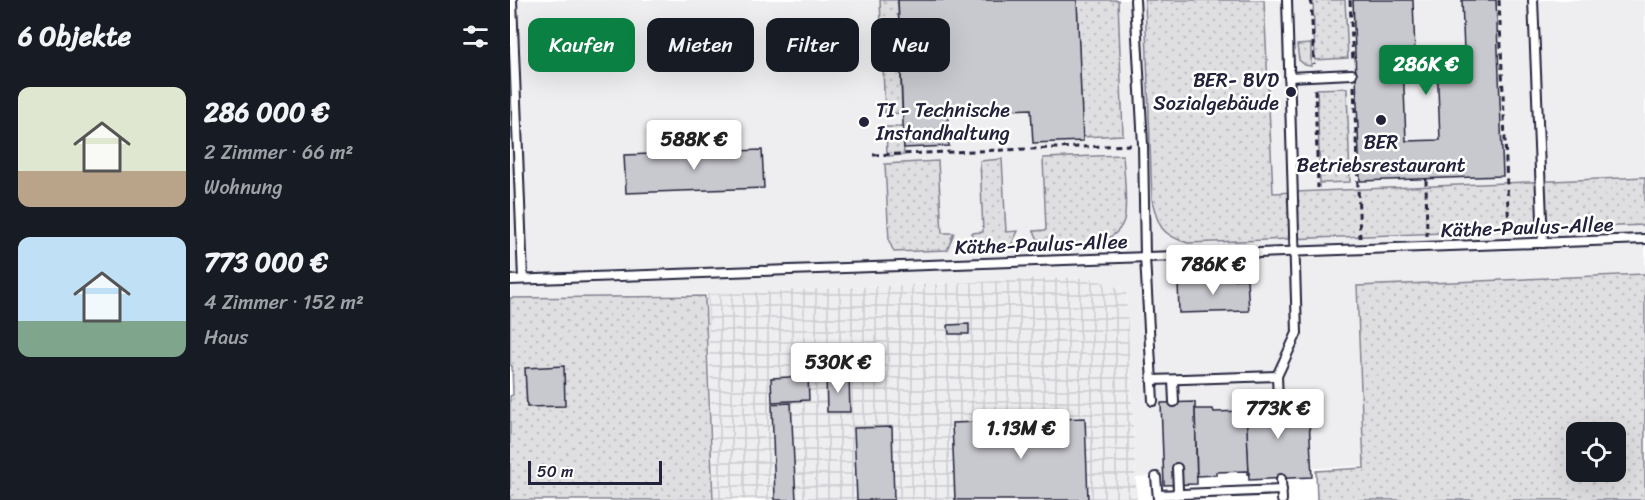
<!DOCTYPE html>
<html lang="de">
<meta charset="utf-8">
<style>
body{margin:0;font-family:Sriracha,sans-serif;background:#20242c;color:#f1f3f6;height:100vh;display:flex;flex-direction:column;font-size:22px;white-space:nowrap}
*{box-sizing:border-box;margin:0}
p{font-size:20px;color:#9ea1a6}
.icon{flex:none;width:33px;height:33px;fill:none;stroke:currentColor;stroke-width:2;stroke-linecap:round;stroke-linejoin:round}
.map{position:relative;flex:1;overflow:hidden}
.sheet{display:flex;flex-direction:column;background:#171b24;width:510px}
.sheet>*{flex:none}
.hud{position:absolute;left:18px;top:18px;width:570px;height:54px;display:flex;gap:12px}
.buttons{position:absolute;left:1056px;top:422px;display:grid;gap:12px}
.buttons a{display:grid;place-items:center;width:60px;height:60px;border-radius:12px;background:#171b24;box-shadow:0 6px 24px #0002;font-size:30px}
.scale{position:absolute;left:18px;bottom:15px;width:134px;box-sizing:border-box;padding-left:6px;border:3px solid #22223b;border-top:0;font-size:16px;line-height:21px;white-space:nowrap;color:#22223b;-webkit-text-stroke:4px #fff;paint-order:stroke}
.price{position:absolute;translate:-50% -51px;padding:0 14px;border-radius:6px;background:#fff;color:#222;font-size:20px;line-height:39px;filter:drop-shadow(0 2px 3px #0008)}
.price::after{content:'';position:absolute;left:50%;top:36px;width:18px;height:14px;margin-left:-9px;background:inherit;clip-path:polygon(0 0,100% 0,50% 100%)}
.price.active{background:#0b8043;color:#fff}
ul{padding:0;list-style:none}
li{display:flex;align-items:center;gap:18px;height:150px;padding:0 18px}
li span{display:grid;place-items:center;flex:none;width:168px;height:120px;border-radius:12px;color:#555}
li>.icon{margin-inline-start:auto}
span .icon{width:72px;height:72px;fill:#fffc;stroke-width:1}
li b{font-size:26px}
h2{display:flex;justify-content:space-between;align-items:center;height:72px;padding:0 18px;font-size:26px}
.tag{padding:0 21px;border-radius:12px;background:#171b24;box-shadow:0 6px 24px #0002;font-size:21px;line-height:54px}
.tag.active{background:#0b8043;color:#fff}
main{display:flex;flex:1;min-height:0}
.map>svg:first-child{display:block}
.built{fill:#eeeef1}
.industrial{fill:url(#industrial-grid)}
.grass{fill:url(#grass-dots);stroke:#80808e;stroke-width:1.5;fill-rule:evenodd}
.building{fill:#c8c8cf;stroke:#22223b;stroke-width:1.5;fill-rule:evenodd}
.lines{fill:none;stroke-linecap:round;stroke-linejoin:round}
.service-casing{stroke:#22223b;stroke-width:12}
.path{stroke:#22223b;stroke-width:3;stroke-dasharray:6 4.5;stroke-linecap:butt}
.service{stroke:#fff;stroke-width:8}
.poi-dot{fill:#22223b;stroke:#fff;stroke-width:2}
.labels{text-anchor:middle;stroke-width:5;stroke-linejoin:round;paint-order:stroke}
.poi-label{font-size:20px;fill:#22223b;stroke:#fff;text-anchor:end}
.street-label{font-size:20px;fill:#22223b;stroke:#fff}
</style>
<main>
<section class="sheet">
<h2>6 Objekte<svg class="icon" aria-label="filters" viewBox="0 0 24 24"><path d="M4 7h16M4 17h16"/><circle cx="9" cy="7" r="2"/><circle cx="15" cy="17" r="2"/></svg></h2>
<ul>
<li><span style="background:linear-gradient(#dfe7d0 70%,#b9a48a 0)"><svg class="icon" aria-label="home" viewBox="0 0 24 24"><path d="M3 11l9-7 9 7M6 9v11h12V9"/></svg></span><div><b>286 000 €</b><p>2 Zimmer · 66 m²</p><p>Wohnung</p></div></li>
<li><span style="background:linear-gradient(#bfe0f5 70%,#7fa58c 0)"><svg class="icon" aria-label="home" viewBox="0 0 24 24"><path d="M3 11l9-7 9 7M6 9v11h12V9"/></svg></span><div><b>773 000 €</b><p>4 Zimmer · 152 m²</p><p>Haus</p></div></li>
</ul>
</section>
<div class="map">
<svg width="1135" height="500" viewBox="0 0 1135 500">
<defs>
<pattern id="industrial-grid" width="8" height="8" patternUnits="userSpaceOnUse" patternTransform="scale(1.5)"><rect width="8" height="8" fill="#eeeef1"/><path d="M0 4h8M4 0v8" fill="none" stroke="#ccccd0"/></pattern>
<pattern id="grass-dots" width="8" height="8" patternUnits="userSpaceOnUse" patternTransform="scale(1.5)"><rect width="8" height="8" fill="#dfdfe2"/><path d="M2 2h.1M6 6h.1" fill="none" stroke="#bfbfc3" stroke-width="1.8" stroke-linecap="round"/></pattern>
</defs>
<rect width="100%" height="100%" fill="#fff"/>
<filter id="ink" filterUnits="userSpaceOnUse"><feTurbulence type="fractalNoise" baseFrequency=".0167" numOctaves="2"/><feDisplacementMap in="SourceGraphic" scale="12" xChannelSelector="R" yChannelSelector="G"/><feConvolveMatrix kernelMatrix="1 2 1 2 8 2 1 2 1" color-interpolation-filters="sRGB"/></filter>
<g filter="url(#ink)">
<polygon class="built" points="0,0 1135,0 1135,274 846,286 853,466 626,477 616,290 578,277 197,294 0,298"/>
<polygon class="industrial" points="578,277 616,290 627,500 204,500 197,294"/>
<g class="grass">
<polygon points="370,0 388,0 392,113 375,114"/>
<polygon points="567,0 608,0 613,135 572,137"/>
<path d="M 635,0 L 754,0 L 763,193 L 1135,177 L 1135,225 L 678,243 C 651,235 648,226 642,200 Z"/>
<polygon points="803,0 835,0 838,58 805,60"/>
<polygon points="801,44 801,66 795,65 789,60 787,45"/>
<polygon points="837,88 840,182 810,183 807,89"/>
<polygon points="376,127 393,127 394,155 377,156"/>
<path d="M 613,155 C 614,172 618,205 614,220 C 604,251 556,246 531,246 L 524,231 L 536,230 L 533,158 Z"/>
<polygon points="492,159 496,232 508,231 500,247 469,249 461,233 473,232 470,161"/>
<polygon points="428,161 432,233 444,233 437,250 384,252 379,241 375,164"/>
<path d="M 1135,274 L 1135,500 L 807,500 L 806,471 L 854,468 L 847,286 ZM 1066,432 L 1106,432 L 1106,471 L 1066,471 Z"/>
<polygon points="195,296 203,500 0,500 0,396 3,395 2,366 0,365 0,298"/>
</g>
<g class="building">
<polygon points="388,0 567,0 573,141 523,143 521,109 449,112 438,112 439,146 394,148"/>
<path d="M 843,0 L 903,0 L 905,53 L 954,52 L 952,0 L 986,0 L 993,176 L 850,181 ZM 927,61 L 930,140 L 896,141 L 893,62 Z"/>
<polygon points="41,37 42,64 24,65 23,38"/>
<polygon points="252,150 254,188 116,193 114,155"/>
<polygon points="737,279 739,311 669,313 668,281"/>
<polygon points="459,324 459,334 439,334 438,325"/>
<polygon points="54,366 55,406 17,407 15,368"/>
<polygon points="316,375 339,375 340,412 317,412"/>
<polygon points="298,376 299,400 262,402 261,378"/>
<polygon points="798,400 802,477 739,480 735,403"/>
<polygon points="685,402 687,484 654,485 651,403"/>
<polygon points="281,403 286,500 265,500 262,404"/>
<polygon points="734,408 736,408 739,474 737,474 737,471 706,472 706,475 687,476 685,409 703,409 704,412 734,411"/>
<polygon points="575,418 578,500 445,500 442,423"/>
<polygon points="382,427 384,500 347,500 344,428"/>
</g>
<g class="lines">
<defs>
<g id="service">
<polyline points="2,0 13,279"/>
<polyline points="625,0 633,145 635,257 643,401"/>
<polyline points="1023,0 1033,243"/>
<polyline points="779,77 842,74"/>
<polyline points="0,280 1135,239"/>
<polyline points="642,380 767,376"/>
<polyline points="663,380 664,402"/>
<polyline points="768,401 767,376 787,333 777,0"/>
<polyline points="646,477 648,499"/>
<polyline points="771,479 772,500"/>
<polyline points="648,495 772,490"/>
<polyline points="666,495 668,489 667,468"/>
</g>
</defs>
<use href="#service" class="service-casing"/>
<g class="path">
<polyline points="801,0 804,64"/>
<polyline points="840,0 843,62"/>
<polyline points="989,0 999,232"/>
<polyline points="844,86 850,238"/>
<polyline points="805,89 808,188"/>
<polyline points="363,155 622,145"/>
<polyline points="916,179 917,236"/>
</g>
<use href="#service" class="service"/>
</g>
</g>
<g class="poi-dot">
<circle cx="781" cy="92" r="6"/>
<circle cx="871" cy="120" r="6"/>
<circle cx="354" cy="122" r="6"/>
</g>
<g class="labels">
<g class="poi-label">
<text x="769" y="87">BER- BVD<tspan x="769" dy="23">Sozialgebäude</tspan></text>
<text x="366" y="117" text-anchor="start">TI - Technische<tspan x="366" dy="23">Instandhaltung</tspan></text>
<text x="871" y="149" text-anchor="middle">BER<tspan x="871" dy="23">Betriebsrestaurant</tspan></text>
</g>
<g class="street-label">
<text transform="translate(1017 227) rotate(-2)" y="7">Käthe-Paulus-Allee</text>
<text transform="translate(531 244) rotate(-2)" y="7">Käthe-Paulus-Allee</text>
</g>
</g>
</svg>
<div class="buttons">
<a><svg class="icon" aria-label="locate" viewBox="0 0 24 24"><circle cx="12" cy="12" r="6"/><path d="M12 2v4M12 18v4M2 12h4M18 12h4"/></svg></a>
</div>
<div class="scale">50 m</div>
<b class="price active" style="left:916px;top:96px">286K €</b>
<b class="price" style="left:184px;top:171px">588K €</b>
<b class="price" style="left:703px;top:296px">786K €</b>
<b class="price" style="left:328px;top:394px">530K €</b>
<b class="price" style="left:768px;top:440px">773K €</b>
<b class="price" style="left:511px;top:460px">1.13M €</b>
<div class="hud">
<a class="tag active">Kaufen</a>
<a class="tag">Mieten</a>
<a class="tag">Filter</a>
<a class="tag">Neu</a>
</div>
</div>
</main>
